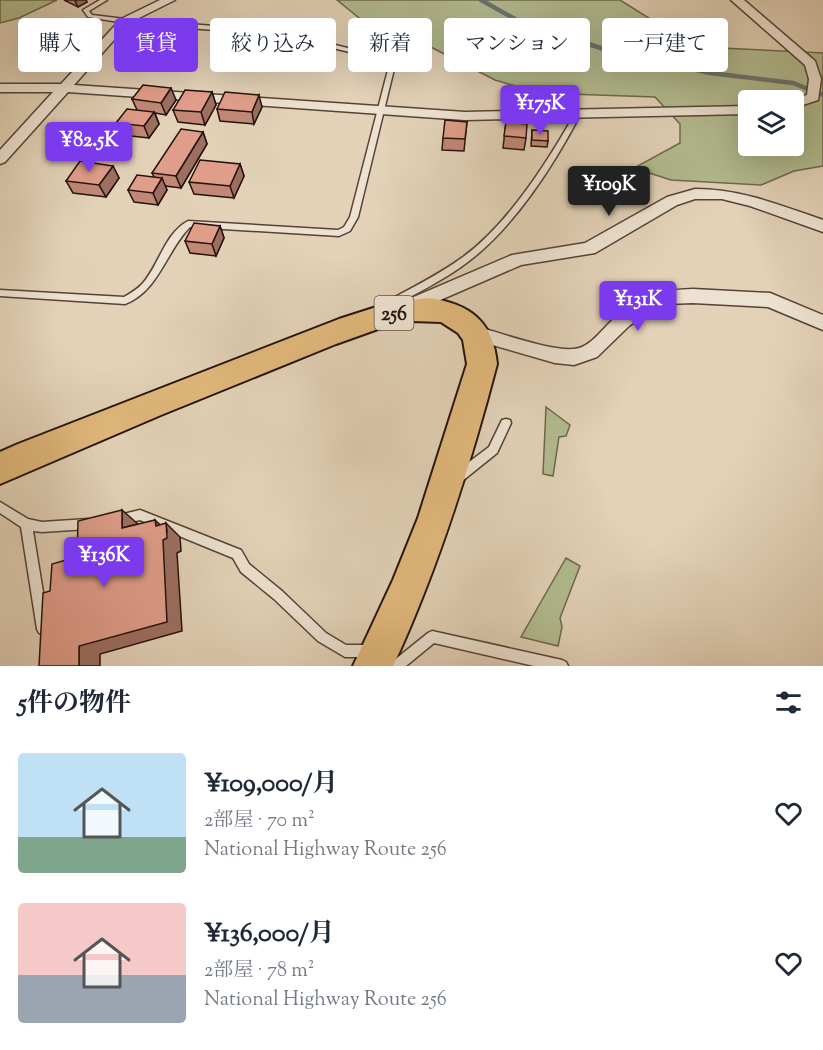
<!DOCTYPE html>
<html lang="ja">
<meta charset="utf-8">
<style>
body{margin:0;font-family:"Sorts Mill Goudy","Noto Serif JP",serif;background:#f6f6f7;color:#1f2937;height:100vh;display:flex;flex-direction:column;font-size:22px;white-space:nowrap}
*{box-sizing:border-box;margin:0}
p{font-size:20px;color:#747a83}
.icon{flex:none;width:33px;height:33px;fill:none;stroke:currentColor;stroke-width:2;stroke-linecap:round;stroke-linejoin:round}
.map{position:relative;height:666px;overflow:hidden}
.drawer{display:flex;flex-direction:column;background:#fff;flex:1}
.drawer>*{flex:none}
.banner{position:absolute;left:18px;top:18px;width:788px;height:54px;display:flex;gap:12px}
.controls{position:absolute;left:738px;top:90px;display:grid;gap:12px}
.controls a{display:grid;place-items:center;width:66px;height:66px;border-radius:6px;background:#fff;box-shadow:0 6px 24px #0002;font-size:30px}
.price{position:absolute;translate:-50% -51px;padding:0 14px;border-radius:6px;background:#7c3aed;color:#fff;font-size:20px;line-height:39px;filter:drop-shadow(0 2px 3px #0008)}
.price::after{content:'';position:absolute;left:50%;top:36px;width:18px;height:14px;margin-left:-9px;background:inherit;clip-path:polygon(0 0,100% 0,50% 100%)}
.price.current{background:#222;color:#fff}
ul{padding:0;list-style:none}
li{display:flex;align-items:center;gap:18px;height:150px;padding:0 18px}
li span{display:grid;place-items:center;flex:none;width:168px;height:120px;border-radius:6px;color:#555}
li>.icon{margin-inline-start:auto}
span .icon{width:72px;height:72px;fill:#fffc;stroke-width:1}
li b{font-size:26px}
h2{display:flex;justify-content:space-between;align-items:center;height:72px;padding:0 18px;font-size:26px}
.tag{padding:0 21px;border-radius:6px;background:#fff;box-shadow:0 6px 24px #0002;font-size:21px;line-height:54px}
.tag.current{background:#7c3aed;color:#fff}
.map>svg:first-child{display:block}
.green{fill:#b2bc90;stroke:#6c684e;stroke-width:1.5;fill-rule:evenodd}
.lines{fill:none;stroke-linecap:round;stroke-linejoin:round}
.stream{stroke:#6a7473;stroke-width:4.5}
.service-casing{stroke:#554337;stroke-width:3}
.minor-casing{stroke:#554337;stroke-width:3}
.trunk-casing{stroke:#26130c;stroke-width:4}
.service{fill:#ede2d1;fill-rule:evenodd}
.minor{fill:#ede2d1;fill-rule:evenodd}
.trunk{fill:#e2b97c;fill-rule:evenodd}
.wall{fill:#c18877;stroke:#26130c;stroke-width:1.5}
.shaded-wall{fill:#9d6f61;stroke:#26130c;stroke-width:1.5}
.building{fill:#e09e8a;stroke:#26130c;stroke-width:1.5}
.labels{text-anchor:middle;stroke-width:6;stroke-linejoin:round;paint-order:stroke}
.shield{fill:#ede2d1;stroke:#625147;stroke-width:1.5}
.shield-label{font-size:20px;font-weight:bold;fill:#26130c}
</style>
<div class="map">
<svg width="823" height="666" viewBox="0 0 823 666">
<rect width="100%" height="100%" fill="#e3d2b8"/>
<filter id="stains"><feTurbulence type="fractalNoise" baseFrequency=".00333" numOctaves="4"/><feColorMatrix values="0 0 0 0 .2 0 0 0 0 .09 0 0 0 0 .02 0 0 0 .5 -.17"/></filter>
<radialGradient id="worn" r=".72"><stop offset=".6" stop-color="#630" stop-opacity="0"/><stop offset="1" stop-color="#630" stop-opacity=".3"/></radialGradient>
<g class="green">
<polygon points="0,0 57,0 19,18 0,23"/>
<path d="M 337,0 L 620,0 L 684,40 L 721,48 L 823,53 L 823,166 L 794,171 L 761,185 L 671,180 L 634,168 L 680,143 L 680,124 L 655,97 L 539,93 L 495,80 L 423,43 L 374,30 ZM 748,100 L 794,100 L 794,146 L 748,146 Z"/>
<polygon points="546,407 570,425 566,436 559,437 553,476 543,474"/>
<polygon points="566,558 580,566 560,618 562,627 558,646 521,637"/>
</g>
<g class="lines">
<polyline class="stream" points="481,0 522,23 604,49 710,73 793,83 823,95"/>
<defs>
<g id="service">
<path d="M 100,0 L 107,0 L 89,11 L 92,15 L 125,19 L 280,31 L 395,60 L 396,61 L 358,217 L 350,231 L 339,236 L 190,227 C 166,251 159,291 125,304 L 0,296 L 0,290 L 124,297 C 131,293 138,289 143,283 C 159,265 165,233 188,221 L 338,230 L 344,227 L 350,217 L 390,62 L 280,35 L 125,23 L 88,17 L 83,10 Z"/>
<path d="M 577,113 L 580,115 C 554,165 514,227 469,261 C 443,281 413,295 385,310 L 379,310 L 378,308 L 379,306 C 407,290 437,276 463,257 C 508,224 547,163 574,115 Z"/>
<polygon points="506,419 510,420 511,423 497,453 461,482 457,483 453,482 452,478 453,474 489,447 502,420"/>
<polygon points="0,502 28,519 42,522 88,519 92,520 93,524 92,528 88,529 42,532 33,531 49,629 47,633 43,635 39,633 37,629 21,527 0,513"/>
<polygon points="140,510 241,550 249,564 282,591 326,633 346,645 370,645 374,647 376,651 374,655 370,657 345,657 318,641 274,599 241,572 233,558 140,520 119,525 115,524 114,520 115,516"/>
<polygon points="432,631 562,660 566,662 568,666 534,666 434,643 406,666 390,666 392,662 428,633"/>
</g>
<g id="minor">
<polygon points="160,0 175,0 129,23 74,85 465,112 748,106 748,114 465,120 68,92 5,162 0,164 0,150 53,92 0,92 0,84 61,84 121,19"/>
<polygon points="731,0 744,0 815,61 821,79 818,100 794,108 794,100 791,100 807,95 809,79 805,65"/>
<path d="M 695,189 C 741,189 780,205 823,220 L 823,232 L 750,206 L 722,199 L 695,199 L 677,205 L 595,253 L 521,265 L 408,314 L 402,312 L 399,307 L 402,302 L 512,255 L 585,243 L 667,197 Z"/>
<path d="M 693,289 L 770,293 L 823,315 L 823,330 L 768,307 L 693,303 L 666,304 L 650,311 L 629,326 L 597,357 L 574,365 L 555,363 L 475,340 L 469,338 L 466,333 L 469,328 L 475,326 C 501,333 549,351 574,349 C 591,348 604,326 617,316 C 642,295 661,290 693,289 Z"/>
</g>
<path id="trunk" d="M 429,298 C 470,304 493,321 497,364 C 470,467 438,569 393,666 L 353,666 L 393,580 L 418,518 L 467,364 L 463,340 L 458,333 L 441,322 L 412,321 L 392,324 L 336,344 L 161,415 L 0,484 L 0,452 L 18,444 L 339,319 L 392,302 Z"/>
</defs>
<use href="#service" class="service-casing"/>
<use href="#minor" class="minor-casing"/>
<use href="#trunk" class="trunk-casing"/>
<use href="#service" class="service"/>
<use href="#minor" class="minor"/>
<use href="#trunk" class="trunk"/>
</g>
<g class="wall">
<polygon points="64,0 86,0 87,2 78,7"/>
<polygon points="212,92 216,105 205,125 178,122 173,110"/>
<polygon points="132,99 176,100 166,115 155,113 159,124 149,138 122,135 116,123 137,110"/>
<polygon points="262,107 254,124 220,121 217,109"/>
<polygon points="467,122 464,151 442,150 443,138"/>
<polygon points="506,122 526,138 524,150 503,148"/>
<polygon points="532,130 548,141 547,147 531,146"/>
<polygon points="203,132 207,144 181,188 165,186 167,190 158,205 134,202 128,190 154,177 152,173"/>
<polygon points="240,164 244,176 234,198 194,194 189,182"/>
<polygon points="113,166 119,178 106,197 73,193 66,181"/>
<polygon points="220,226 224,238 216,256 190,253 185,241"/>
</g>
<g class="shaded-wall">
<polygon points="77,0 86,0 87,2 78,7 75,1"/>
<polygon points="171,88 176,100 166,115 161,103"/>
<polygon points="212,92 216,105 205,125 201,112"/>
<polygon points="259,95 262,107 254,124 252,112"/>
<polygon points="154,112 159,124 149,138 144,126"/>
<polygon points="203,132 207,144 181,188 176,176"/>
<polygon points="240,164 244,176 234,198 230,186"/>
<polygon points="113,166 119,178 106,197 99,185"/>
<polygon points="162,178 167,190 158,205 153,193"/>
<polygon points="220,226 224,238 216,256 212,244"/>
<polygon points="122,510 138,524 122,528"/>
<polygon points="155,520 167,531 166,523 180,537 181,551 177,553 182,631 100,654 100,666 79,666 79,646 156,526"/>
</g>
<g class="building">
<polygon points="143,85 171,88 161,103 132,99"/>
<polygon points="185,90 212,92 201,112 173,110"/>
<polygon points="225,92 259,95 252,112 217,109"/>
<polygon points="127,109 154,112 144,126 116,123"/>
<polygon points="445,120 467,122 465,139 443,138"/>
<polygon points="506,122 527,124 526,138 504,136"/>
<polygon points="181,129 203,132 176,176 152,173"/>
<polygon points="532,130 548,131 548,141 532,140"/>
<polygon points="200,160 240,164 230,186 189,182"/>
<polygon points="80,161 113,166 99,185 66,181"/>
<polygon points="137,175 162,178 153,193 128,190"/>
<polygon points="194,223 220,226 212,244 185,241"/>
<polygon points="122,510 122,528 155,520 156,526 166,523 167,538 163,540 167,622 79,646 79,666 39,666 43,593 50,591 52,564 77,557 78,521"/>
</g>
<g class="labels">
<rect class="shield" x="374.5" y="296" width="39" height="34" rx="4.5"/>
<g class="shield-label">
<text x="394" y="320">256</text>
</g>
</g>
<rect width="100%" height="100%" filter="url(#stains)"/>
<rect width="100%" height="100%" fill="url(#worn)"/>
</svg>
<div class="controls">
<a><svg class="icon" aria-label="layers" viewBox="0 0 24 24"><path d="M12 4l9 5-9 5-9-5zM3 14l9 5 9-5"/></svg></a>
</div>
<b class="price" style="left:540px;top:136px">¥175K</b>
<b class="price" style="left:89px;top:173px">¥82.5K</b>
<b class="price current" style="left:609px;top:217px">¥109K</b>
<b class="price" style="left:638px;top:332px">¥131K</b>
<b class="price" style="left:104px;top:588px">¥136K</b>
<div class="banner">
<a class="tag">購入</a>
<a class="tag current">賃貸</a>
<a class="tag">絞り込み</a>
<a class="tag">新着</a>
<a class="tag">マンション</a>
<a class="tag">一戸建て</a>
</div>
</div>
<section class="drawer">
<h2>5件の物件<svg class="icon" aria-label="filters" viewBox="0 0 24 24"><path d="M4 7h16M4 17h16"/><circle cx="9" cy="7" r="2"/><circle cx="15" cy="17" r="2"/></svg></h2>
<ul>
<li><span style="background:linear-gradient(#bfe0f5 70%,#7fa58c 0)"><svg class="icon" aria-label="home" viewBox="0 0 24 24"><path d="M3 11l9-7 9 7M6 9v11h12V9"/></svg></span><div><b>¥109,000/月</b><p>2部屋 · 70 m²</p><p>National Highway Route 256</p></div><svg class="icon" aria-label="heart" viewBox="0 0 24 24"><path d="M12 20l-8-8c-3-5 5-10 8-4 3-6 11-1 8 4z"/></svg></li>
<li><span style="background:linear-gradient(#f6c9c9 60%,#9aa5b1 0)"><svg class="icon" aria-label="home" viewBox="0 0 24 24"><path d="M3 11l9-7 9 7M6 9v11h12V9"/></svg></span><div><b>¥136,000/月</b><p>2部屋 · 78 m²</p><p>National Highway Route 256</p></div><svg class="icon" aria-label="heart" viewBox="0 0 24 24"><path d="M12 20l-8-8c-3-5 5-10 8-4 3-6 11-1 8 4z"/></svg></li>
</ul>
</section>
